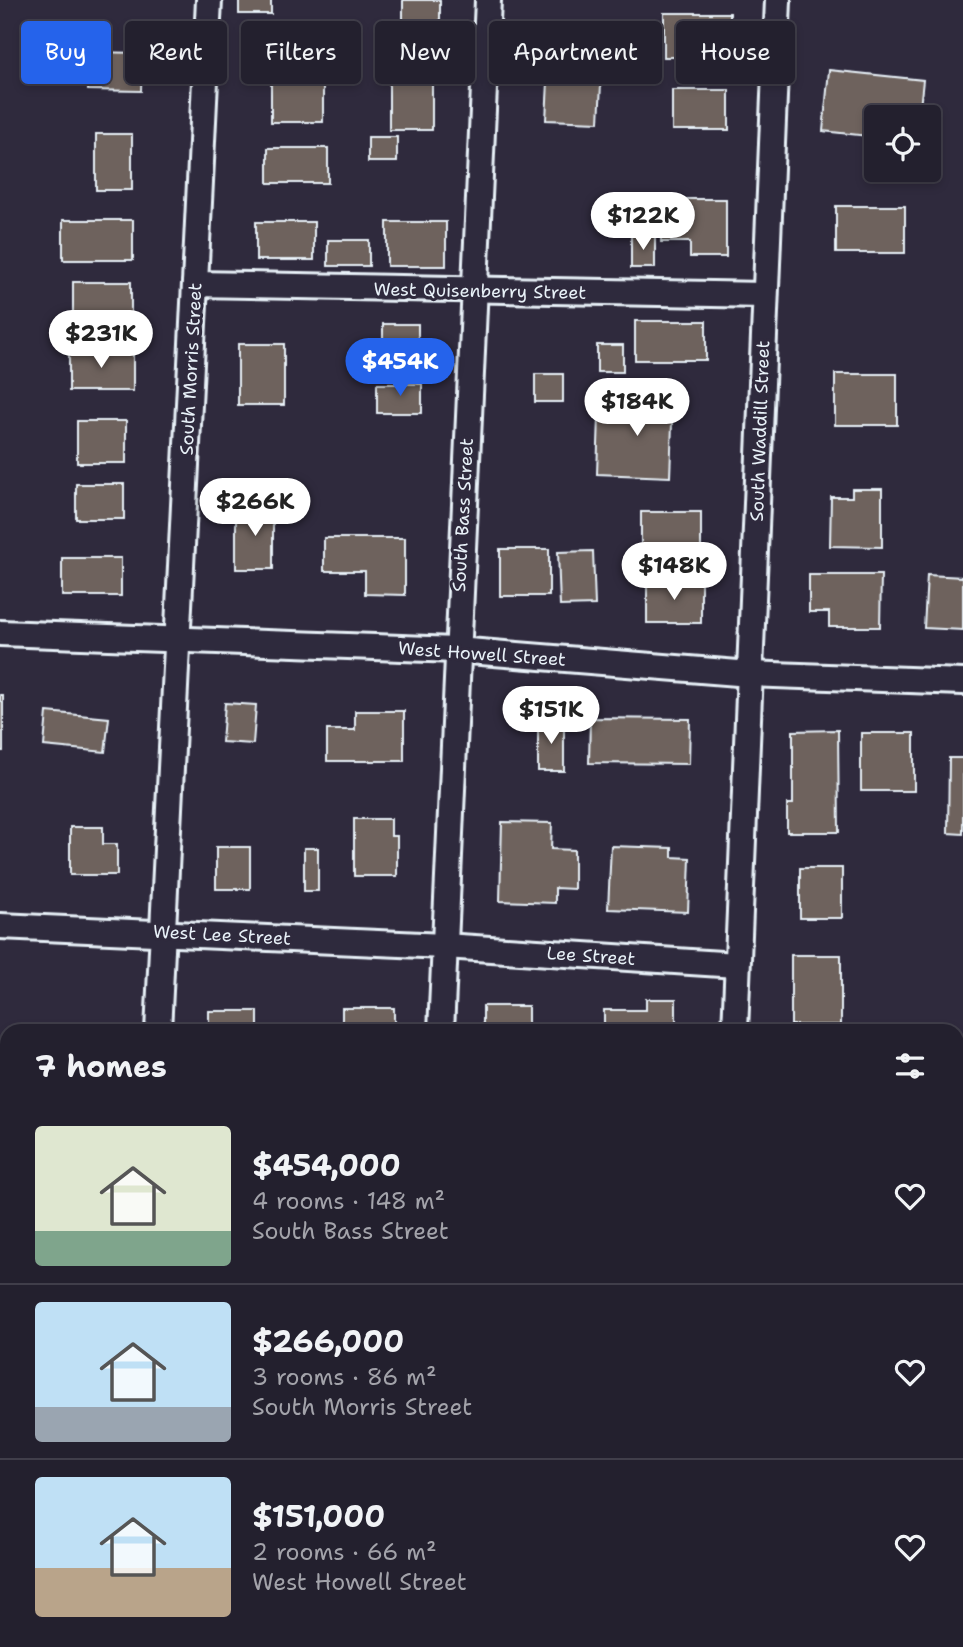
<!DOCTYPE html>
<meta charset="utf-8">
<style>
body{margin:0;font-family:"Shantell Sans",sans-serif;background:#2b2836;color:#f1f3f6;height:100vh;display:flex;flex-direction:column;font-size:26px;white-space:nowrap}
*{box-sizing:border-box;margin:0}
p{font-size:23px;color:#a3a3aa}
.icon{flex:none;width:38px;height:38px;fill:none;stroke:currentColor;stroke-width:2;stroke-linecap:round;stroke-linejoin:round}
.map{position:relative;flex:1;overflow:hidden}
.sheet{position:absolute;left:0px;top:1024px;width:964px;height:625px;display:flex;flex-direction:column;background:#23202e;border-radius:21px 21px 0 0;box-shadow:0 4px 10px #0003,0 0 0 2px #403e4a}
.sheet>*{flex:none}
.banner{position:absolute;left:21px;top:21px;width:922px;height:63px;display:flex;gap:14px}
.buttons{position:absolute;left:864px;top:105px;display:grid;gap:14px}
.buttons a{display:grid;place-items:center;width:77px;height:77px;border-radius:7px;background:#23202e;box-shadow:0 4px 10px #0003,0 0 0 2px #403e4a;font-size:35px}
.price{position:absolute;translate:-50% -60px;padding:0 16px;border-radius:24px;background:#fff;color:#222;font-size:23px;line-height:46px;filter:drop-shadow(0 2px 4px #0008)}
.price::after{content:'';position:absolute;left:50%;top:42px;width:21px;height:16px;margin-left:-10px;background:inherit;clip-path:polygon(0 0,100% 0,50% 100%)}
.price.on{background:#2563eb;color:#fff}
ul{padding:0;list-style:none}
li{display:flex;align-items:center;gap:21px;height:175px;padding:0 35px}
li+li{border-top:2px solid #403e4a}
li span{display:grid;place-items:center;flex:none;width:196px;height:140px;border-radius:7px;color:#555}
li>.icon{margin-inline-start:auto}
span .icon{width:84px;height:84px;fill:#fffc;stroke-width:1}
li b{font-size:30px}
h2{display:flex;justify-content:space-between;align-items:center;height:84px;padding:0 35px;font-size:30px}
.chip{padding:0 24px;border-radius:7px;background:#23202e;box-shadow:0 4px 10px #0003,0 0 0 2px #403e4a;font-size:24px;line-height:63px}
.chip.on{background:#2563eb;color:#fff}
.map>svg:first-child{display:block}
.building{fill:#6e625d;stroke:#e8f1f8;stroke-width:2}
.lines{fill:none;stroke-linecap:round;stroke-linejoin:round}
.service-casing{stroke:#e8f1f8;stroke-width:18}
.minor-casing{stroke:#e8f1f8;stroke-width:30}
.path{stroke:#e8f1f8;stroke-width:4.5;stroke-dasharray:2 5;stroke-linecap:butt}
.service{stroke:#2f2a3d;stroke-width:12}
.minor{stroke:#2f2a3d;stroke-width:24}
.labels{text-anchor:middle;stroke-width:6;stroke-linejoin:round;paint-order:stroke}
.street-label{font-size:18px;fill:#e8f1f8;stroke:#2f2a3d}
</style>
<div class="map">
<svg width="963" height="1647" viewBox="0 0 963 1647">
<rect width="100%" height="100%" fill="#2f2a3d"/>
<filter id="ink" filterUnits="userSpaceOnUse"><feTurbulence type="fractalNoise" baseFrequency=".0143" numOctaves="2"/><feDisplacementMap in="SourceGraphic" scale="14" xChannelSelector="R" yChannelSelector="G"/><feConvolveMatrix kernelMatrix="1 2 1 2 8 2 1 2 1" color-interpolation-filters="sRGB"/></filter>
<g filter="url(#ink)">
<g class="building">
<rect x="239" y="0" width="32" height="14"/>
<rect x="403" y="0" width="37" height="58"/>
<rect x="664" y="13" width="66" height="44"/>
<polygon points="550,43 603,46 599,122 546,120"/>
<polygon points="89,52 142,53 141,91 88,90"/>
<polygon points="829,70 923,80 919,117 877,117 877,137 823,131"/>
<rect x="389" y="81" width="43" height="49"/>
<rect x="271" y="83" width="52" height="39"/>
<rect x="672" y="90" width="57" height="40"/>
<rect x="96" y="134" width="36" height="56"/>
<rect x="368" y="137" width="29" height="25"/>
<rect x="268" y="148" width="60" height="35"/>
<polygon points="661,199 726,199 726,257 690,257 690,242 661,242"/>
<rect x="836" y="206" width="69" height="47"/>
<rect x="63" y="220" width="70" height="40"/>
<rect x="256" y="222" width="58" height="38"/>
<rect x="387" y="222" width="59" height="44"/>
<rect x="631" y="235" width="24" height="33"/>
<rect x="328" y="240" width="41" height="26"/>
<rect x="73" y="282" width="58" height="37"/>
<rect x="635" y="321" width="71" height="39"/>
<rect x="383" y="324" width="35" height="46"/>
<rect x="238" y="344" width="46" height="61"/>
<rect x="597" y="345" width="26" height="27"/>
<rect x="69" y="349" width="64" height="42"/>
<rect x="535" y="374" width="28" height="28"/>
<rect x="835" y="374" width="62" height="51"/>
<rect x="377" y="384" width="45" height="29"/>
<polygon points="614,396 673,397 670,477 597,474 599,416 613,417"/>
<rect x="77" y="421" width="49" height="42"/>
<rect x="76" y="484" width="48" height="35"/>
<polygon points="852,489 882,489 882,547 830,546 831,497 852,497"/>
<rect x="236" y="507" width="37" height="62"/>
<rect x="641" y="512" width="60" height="39"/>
<polygon points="324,538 405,538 405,595 365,594 365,571 324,571"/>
<rect x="500" y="549" width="49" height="47"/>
<polygon points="593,551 595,605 560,606 558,552"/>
<rect x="62" y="558" width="59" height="38"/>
<polygon points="809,575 881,575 880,627 829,627 829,612 809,612"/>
<polygon points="927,575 963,577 963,630 924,628"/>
<rect x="647" y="582" width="54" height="41"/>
<rect x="0" y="695" width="3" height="56"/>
<polygon points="225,703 256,705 253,744 222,742"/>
<polygon points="355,711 404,711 404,761 327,761 327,730 355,730"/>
<polygon points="47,712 109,718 105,752 44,746"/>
<polygon points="590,718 690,719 689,764 589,763"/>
<rect x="538" y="722" width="26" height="49"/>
<polygon points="838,730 839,832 787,832 787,804 793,804 793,731"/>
<rect x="861" y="733" width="53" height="58"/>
<polygon points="949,758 963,758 963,834 948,833"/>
<polygon points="354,819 391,819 391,836 397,836 397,876 354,876"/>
<polygon points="502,822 552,823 551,849 574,850 574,889 555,888 555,903 500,901"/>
<polygon points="70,827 103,827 103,844 117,844 117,875 70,875"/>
<polygon points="611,846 672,848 672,857 690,858 688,912 608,909"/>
<rect x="216" y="847" width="34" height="42"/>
<rect x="304" y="848" width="14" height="43"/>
<rect x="800" y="868" width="42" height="50"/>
<rect x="791" y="955" width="50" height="70"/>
<polygon points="646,999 676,999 676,1031 604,1031 604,1010 646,1010"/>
<rect x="483" y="1006" width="45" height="25"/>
<rect x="342" y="1008" width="52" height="23"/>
<rect x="209" y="1011" width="49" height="20"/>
<rect x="43" y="1026" width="60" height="5"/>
<rect x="282" y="1026" width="27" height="5"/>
<polygon points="957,1101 961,1101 963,1174 957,1174"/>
<polygon points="957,1285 963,1285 963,1442 957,1441"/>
<rect x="0" y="1475" width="7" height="101"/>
<polygon points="744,1642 790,1642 789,1647 743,1647"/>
</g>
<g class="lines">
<defs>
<polyline id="service" points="33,1647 33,1642"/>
<g id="minor">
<polyline points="195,284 765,295"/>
<polyline points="0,633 456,650 750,674 963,682"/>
<polyline points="0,926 444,946 737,965"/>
<polyline points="158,1031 209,0"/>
<polyline points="441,1031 488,0"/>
<polyline points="735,1031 778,0"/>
<polyline points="957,1236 963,1236"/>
<polyline points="0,1626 7,1626"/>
<polyline points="421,1642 449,1647"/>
</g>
</defs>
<use href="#service" class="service-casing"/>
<use href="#minor" class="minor-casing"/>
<g class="path">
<polyline points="963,1570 963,1580"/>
<polyline points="834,1647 839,1642"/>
</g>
<use href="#service" class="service"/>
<use href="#minor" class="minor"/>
</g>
</g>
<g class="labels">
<g class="street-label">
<text transform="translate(480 291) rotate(1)" y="6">West Quisenberry Street</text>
<text transform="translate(191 369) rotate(-87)" y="6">South Morris Street</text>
<text transform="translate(760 431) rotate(-88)" y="6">South Waddill Street</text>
<text transform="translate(463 515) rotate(-87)" y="6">South Bass Street</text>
<text transform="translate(482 654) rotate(4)" y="6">West Howell Street</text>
<text transform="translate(222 935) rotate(3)" y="6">West Lee Street</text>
<text transform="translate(591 956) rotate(4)" y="6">Lee Street</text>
</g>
</g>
</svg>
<div class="buttons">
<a><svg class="icon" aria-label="locate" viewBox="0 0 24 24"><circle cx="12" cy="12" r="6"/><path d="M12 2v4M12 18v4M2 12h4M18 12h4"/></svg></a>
</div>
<b class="price" style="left:643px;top:252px">$122K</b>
<b class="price" style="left:101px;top:370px">$231K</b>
<b class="price on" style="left:400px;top:398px">$454K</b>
<b class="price" style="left:637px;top:438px">$184K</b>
<b class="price" style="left:255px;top:538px">$266K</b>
<b class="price" style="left:674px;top:602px">$148K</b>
<b class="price" style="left:551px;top:746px">$151K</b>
<div class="banner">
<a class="chip on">Buy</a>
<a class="chip">Rent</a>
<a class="chip">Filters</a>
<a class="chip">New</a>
<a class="chip">Apartment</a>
<a class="chip">House</a>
</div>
<section class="sheet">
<h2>7 homes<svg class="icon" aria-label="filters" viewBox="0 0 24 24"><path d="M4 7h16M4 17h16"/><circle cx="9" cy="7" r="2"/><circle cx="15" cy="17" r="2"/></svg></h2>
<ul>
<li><span style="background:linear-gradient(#dfe7d0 75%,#7fa58c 0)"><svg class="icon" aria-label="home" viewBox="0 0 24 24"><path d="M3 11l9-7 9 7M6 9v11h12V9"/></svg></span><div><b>$454,000</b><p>4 rooms · 148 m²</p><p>South Bass Street</p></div><svg class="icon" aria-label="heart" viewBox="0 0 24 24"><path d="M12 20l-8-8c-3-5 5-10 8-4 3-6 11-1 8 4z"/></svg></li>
<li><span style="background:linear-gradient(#bfe0f5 75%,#9aa5b1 0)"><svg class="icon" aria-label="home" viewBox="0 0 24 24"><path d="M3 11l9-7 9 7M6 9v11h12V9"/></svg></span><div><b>$266,000</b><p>3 rooms · 86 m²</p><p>South Morris Street</p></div><svg class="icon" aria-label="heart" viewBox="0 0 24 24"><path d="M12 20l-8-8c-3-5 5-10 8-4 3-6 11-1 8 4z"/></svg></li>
<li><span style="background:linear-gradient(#bfe0f5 65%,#b9a48a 0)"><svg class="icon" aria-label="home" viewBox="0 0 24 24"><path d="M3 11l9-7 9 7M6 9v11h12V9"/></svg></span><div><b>$151,000</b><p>2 rooms · 66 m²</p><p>West Howell Street</p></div><svg class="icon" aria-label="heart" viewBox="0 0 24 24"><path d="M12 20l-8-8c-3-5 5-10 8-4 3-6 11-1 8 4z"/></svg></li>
</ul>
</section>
</div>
